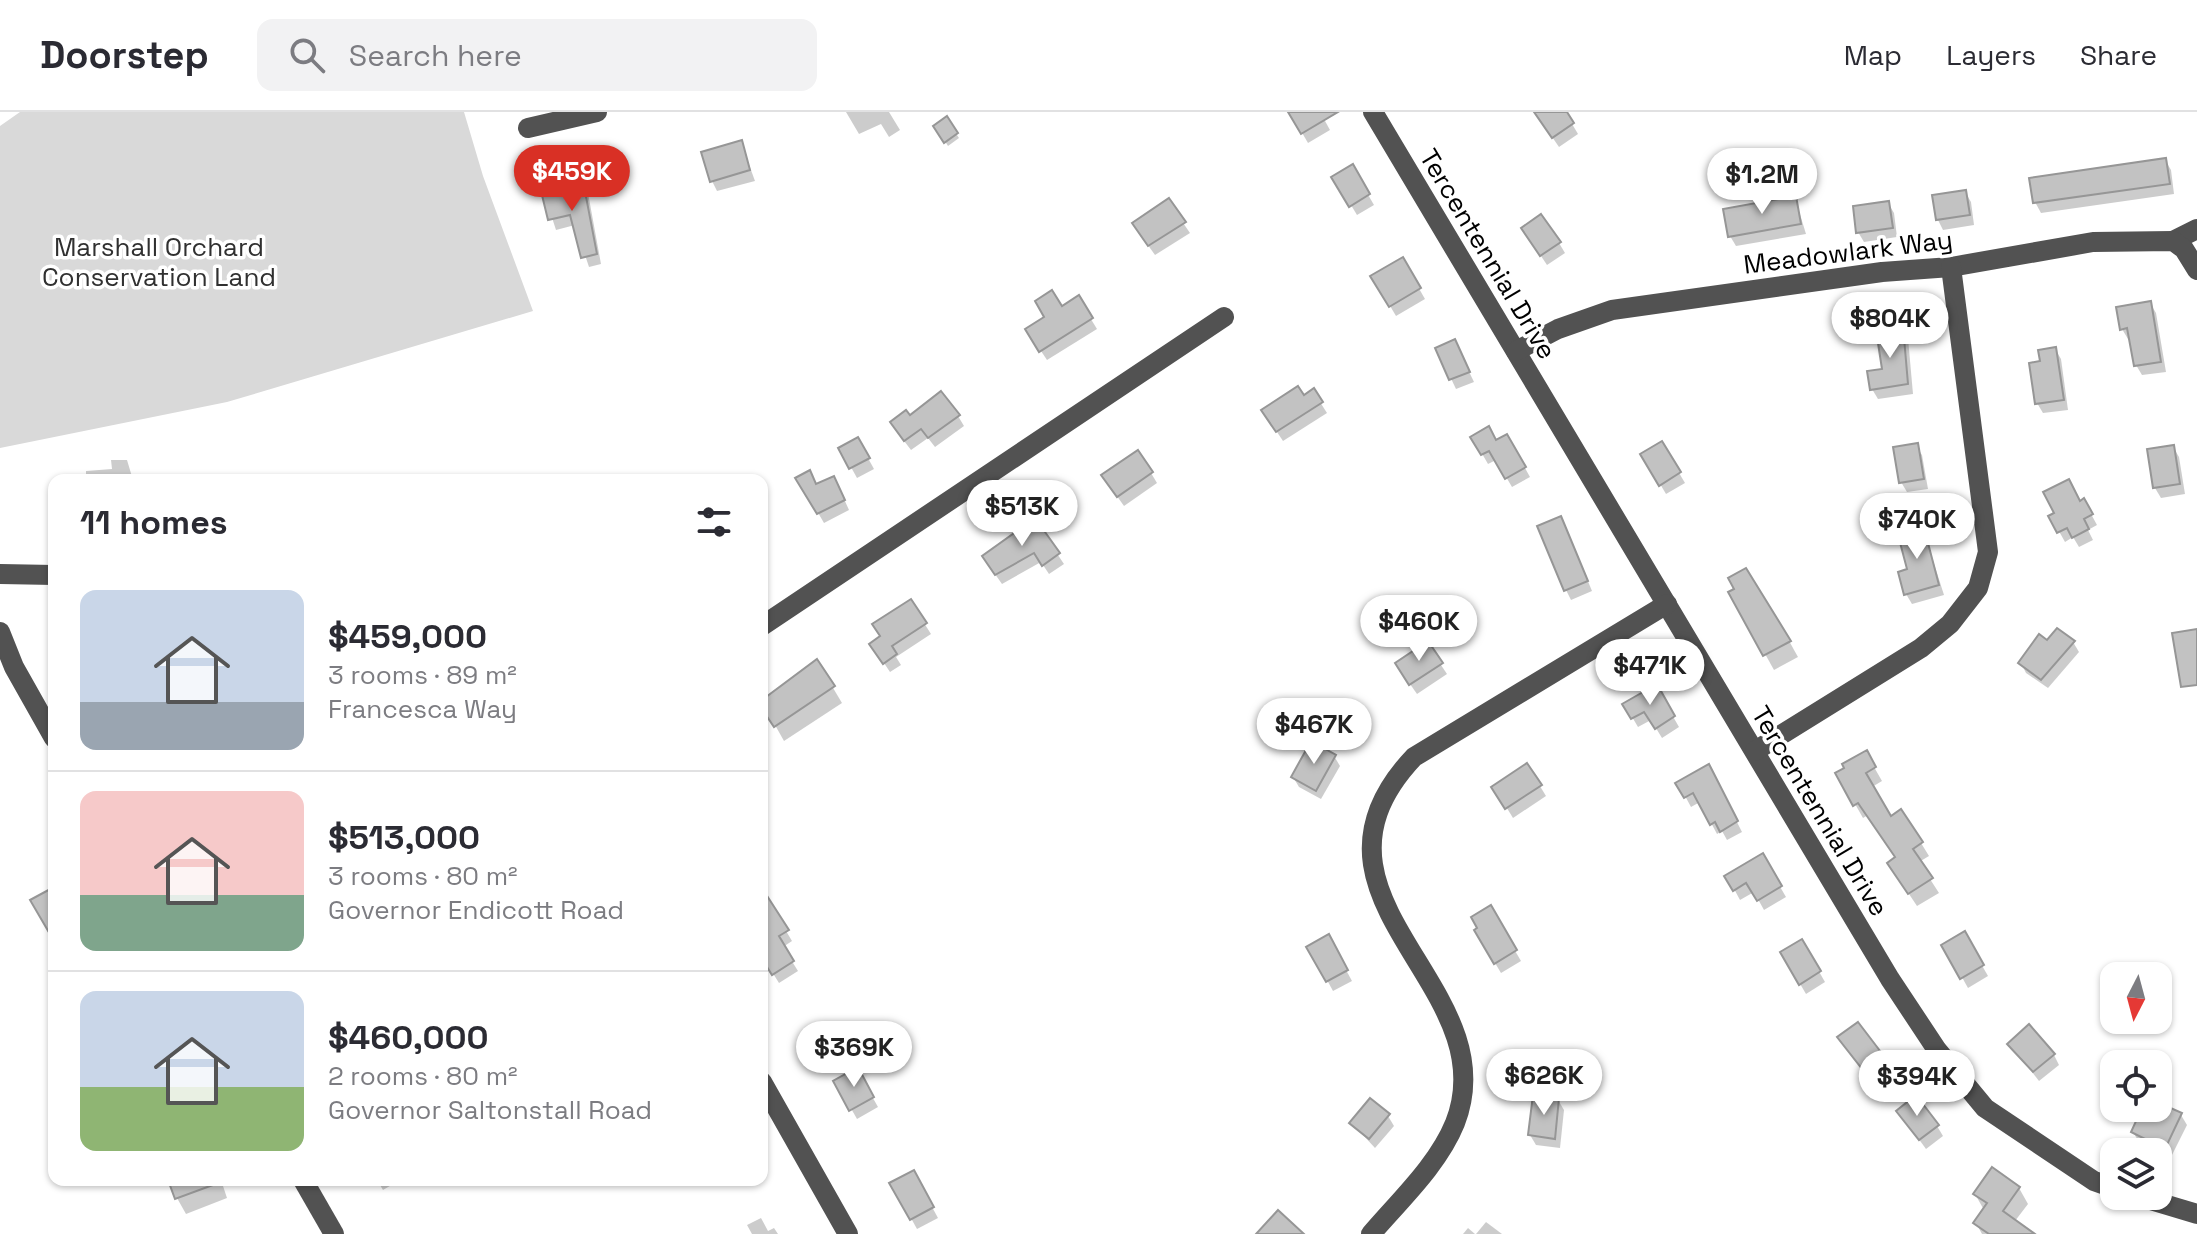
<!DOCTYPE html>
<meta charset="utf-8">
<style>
body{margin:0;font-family:"Space Grotesk",sans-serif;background:#f2f2f3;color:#2b2b33;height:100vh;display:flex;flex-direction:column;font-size:30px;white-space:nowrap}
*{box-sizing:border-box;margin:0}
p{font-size:26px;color:#7c7c81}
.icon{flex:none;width:44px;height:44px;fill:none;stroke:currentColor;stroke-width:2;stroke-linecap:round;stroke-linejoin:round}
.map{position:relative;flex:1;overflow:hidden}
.panel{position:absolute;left:48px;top:362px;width:720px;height:712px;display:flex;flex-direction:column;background:#fff;border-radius:16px;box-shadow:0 2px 6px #0004}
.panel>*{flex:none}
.needle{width:52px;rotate:186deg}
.fabs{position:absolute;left:2100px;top:850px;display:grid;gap:16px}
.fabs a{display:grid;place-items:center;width:72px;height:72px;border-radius:16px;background:#fff;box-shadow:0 2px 6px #0004;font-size:40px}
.price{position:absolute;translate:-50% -68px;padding:0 18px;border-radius:28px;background:#fff;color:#222;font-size:26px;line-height:52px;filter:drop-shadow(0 2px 4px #0008)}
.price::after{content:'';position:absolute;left:50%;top:48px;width:24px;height:18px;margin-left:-12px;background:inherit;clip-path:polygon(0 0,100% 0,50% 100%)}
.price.current{background:#d93025;color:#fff}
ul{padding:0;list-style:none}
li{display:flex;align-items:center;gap:24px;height:200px;padding:0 32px}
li+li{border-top:2px solid #e1e1e2}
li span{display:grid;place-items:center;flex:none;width:224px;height:160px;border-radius:16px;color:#555}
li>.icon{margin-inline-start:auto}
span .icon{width:96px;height:96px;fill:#fffc;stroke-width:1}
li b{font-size:34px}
h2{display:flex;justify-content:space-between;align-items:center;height:96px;padding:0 32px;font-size:34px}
header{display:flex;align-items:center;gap:48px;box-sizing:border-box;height:112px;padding:0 40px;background:#fff;border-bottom:2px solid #e1e1e2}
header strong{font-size:38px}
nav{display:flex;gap:44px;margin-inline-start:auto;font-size:28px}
.search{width:560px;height:72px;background:#f2f2f3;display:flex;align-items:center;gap:20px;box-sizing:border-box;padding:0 28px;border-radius:16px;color:#7c7c81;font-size:30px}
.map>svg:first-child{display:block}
.green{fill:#d9d9d9}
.shadow{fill:#0003}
.building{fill:#c2c2c2;stroke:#969696;stroke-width:2}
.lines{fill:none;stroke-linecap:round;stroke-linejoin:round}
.minor{stroke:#525252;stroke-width:20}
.labels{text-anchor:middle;stroke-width:7;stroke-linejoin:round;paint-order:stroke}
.park-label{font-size:26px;fill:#303030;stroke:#fff}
.street-label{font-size:26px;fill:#000;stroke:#fff}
</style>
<header>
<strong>Doorstep</strong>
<div class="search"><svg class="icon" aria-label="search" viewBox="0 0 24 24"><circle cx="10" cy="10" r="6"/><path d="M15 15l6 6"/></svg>Search here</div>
<nav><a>Map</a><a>Layers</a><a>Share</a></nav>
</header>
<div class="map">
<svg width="2197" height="1122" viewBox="0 0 2197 1122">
<rect width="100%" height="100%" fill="#fff"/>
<polygon class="green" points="20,0 464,0 483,64 533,199 227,290 0,336 0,14"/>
<g class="shadow">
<polygon points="846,0 889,0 900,18 889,25 881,12 859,22"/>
<polygon points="1290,0 1320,0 1330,18 1308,31"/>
<polygon points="1535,0 1565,0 1578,22 1559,35"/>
<polygon points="946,7 959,26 948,34 936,15"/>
<polygon points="741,31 755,69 717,79 712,69"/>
<polygon points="2165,48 2171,58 2174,82 2041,101 2035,90"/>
<polygon points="1352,55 1374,93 1357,103 1334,65"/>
<polygon points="582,71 588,81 601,152 589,155 575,113 556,118 544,81"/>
<polygon points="1965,80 1971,90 1974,113 1943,118 1938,108"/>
<polygon points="1795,86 1806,122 1736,134 1730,124"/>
<polygon points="1168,89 1190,121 1155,143 1140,122"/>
<polygon points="1888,91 1894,101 1897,125 1864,130 1858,120"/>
<polygon points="1529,126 1559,131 1565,141 1547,153"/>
<polygon points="1402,147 1425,187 1396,204 1373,165"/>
<polygon points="1078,186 1097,217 1047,248 1027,218"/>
<polygon points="2150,191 2156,201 2166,260 2142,263 2136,253 2131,226 2128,227 2122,217"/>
<polygon points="1902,216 1908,226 1913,282 1878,287 1872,277"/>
<polygon points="1437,237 1459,239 1474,270 1456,277"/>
<polygon points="2055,237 2061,247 2068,298 2043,301 2037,291 2042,251"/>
<polygon points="1313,279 1327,301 1283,329 1269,308"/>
<polygon points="958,304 964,314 935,335 928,326 911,338 898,321"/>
<polygon points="1507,324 1530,365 1512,375 1496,348 1488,352 1473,326 1496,330"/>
<polygon points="858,328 874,357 857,366 841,337"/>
<polygon points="1662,332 1685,371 1666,382 1643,343"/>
<polygon points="1916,334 1922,343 1928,377 1907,380 1901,370"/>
<polygon points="2173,335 2179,345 2185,382 2161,386 2155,376"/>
<polygon points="111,348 127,348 133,368 86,368 86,359 112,357"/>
<polygon points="1151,361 1157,371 1124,394 1109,373"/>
<polygon points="798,366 816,375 839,376 849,398 824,411"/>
<polygon points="2084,389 2097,413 2088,418 2093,428 2079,435 2073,425 2065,430 2051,405"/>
<polygon points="1035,409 1064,452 1049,462 1041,450 1002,472 990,455"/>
<polygon points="1922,414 1944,483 1912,492 1906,482"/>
<polygon points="1566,416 1592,479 1571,488 1566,478"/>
<polygon points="1731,481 1779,511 1798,545 1774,558"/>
<polygon points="910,489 931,522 896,545 901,553 890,560 878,542 883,525"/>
<polygon points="2073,530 2079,540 2048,576 2026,561 2021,551 2047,531"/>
<polygon points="1427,532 1447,562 1417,582 1403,562"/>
<polygon points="817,549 842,591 784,629 762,590"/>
<polygon points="1656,575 1679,615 1662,626 1651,608 1638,615 1625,593"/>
<polygon points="1866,641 1882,669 1872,675 1890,707 1921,731 1929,744 1919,750 1939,781 1917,794 1897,764 1897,746 1868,703 1863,706 1838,662"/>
<polygon points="1334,644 1340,654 1321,687 1299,675 1293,665"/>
<polygon points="1527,653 1546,684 1513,706 1494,675"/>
<polygon points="1714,665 1742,720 1727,728 1722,719 1717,722 1700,690 1691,695 1678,671"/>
<polygon points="1762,744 1786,785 1764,798 1754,780 1740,788 1727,764"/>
<polygon points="770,792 792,829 783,835 798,859 779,871 762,844 762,797"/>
<polygon points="1490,796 1521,849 1501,861 1476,819"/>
<polygon points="1964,822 1988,864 1968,876 1944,833"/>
<polygon points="1328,825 1352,869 1333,879 1309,835"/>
<polygon points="1802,830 1825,870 1806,882 1782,841"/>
<polygon points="2010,932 2054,943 2059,953 2039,969"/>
<polygon points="1846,936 1889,953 1894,963 1877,976"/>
<polygon points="857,958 878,995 857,1007 836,970"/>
<polygon points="1558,988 1564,998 1560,1036 1536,1033 1530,1023"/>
<polygon points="1899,1000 1937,1014 1943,1024 1926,1037"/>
<polygon points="2181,1003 2187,1013 2171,1045 2139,1030 2133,1020"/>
<polygon points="1388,1004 1394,1014 1375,1036 1352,1011"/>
<polygon points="913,1060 938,1106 917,1117 892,1072"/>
<polygon points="184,1068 221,1068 227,1086 186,1102 177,1086"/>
<polygon points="377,1068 400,1068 383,1078"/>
<polygon points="2019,1076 2028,1092 2015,1109 2032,1122 1982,1122 1976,1111 1984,1098 1975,1082"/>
<polygon points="761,1106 768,1119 774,1116 778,1122 752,1122 747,1113"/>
<polygon points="1486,1110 1502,1122 1476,1122"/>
<polygon points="1468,1116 1475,1122 1463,1122"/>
</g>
<g class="building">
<polygon points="1288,0 1338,0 1301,22"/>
<polygon points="1534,0 1567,0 1574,11 1552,26"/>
<polygon points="947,4 958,21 944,31 933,14"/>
<polygon points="742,28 750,58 710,70 701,40"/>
<polygon points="2166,46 2170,72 2033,91 2029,66"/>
<polygon points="1353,52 1370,82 1349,95 1331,65"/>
<polygon points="583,69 597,142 581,146 570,103 548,108 541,79"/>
<polygon points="1966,78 1970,103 1936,108 1932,83"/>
<polygon points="1796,84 1801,112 1728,125 1723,97"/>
<polygon points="1169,86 1186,110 1148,134 1132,111"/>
<polygon points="1889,89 1893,116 1856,121 1853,94"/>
<polygon points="1541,102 1561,130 1540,144 1521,116"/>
<polygon points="1403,145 1421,176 1389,195 1370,164"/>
<polygon points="1052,178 1062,194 1079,183 1093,206 1039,240 1025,217 1044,205 1035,189"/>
<polygon points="2151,189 2161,250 2134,254 2127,216 2120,218 2116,195"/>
<polygon points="1903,214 1908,272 1870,278 1867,259 1882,257 1876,218"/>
<polygon points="1455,227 1470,260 1449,268 1435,236"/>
<polygon points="2056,235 2064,288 2035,292 2029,251 2040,249 2038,238"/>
<polygon points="1298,274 1304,283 1314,276 1323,290 1276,320 1261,298"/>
<polygon points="941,279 960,303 928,326 921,317 904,329 890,310 906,298 910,303"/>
<polygon points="1489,314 1496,328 1507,322 1526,355 1505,367 1489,339 1481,343 1470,325"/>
<polygon points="858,325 870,346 849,357 838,336"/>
<polygon points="1662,329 1681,360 1659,374 1640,342"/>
<polygon points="1918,331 1924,367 1899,371 1893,335"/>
<polygon points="2174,333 2180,372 2153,376 2147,337"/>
<polygon points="1138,338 1153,360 1117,385 1101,363"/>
<polygon points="810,358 816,372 834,364 845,388 817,402 795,366"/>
<polygon points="2069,367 2080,389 2084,386 2093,402 2084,407 2089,417 2072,426 2067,416 2057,421 2048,404 2054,401 2043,380"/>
<polygon points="1561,404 1588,469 1564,479 1537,414"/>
<polygon points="1035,406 1060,441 1042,454 1034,441 995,463 982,444"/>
<polygon points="1923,412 1939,473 1904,483 1898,460 1907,457 1897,419"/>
<polygon points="1746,456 1791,529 1763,544 1728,480 1734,477 1728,466"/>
<polygon points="911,487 927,511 892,534 897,542 883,552 869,532 880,524 872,512"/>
<polygon points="2057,516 2075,529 2041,568 2018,551 2039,522 2047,528"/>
<polygon points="2197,517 2197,573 2181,575 2172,521"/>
<polygon points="1428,529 1443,551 1409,573 1395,551"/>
<polygon points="817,547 835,574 774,615 762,597 762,588"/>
<polygon points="1657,572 1675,604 1655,617 1644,600 1631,607 1622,592"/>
<polygon points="1311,629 1336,643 1316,679 1291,665"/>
<polygon points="1867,638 1876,655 1866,661 1891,704 1901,697 1923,730 1913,737 1933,766 1908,782 1887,751 1895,745 1858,691 1853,694 1835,661 1844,656 1842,652"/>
<polygon points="1527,651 1542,673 1505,697 1491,675"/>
<polygon points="1709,652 1738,709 1720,720 1715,710 1710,713 1693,681 1684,686 1675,671"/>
<polygon points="1763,741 1782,774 1757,789 1746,771 1733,779 1724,764"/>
<polygon points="54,775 54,829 30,788"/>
<polygon points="762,776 789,818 779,824 794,849 772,863 762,847"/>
<polygon points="1491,793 1517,838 1494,852 1474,818 1477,816 1471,805"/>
<polygon points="1965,819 1984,853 1960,867 1941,833"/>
<polygon points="1329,822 1348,858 1326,870 1306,835"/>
<polygon points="1802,827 1821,859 1799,873 1780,840"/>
<polygon points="1858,910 1890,952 1870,967 1837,925"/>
<polygon points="2029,912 2055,942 2033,960 2007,932"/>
<polygon points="858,955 874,985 849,999 833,969"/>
<polygon points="1533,983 1559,986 1555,1027 1528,1023"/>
<polygon points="1916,983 1939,1013 1919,1028 1896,999"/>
<polygon points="1370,986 1390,1002 1369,1027 1349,1011"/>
<polygon points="2166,994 2182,1001 2165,1037 2131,1020 2142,996 2161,1005"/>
<polygon points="1992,1055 2020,1075 2003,1099 2035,1122 1989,1122 1973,1111 1987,1091 1973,1082"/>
<polygon points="914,1058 934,1095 910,1108 889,1071"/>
<polygon points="168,1068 221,1068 221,1070 175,1087"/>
<polygon points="1278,1098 1304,1122 1256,1122"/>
</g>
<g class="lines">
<g class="minor">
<polyline points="1373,0 1890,867 1937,938 1985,996 2094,1069 2114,1076"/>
<polyline points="528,16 597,0"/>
<polyline points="2173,129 2197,117"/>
<polyline points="1516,239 1558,217 1612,198 1882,160 1951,155 2093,130 2173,129 2184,137 2197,158"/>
<polyline points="0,462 54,463"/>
<polyline points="762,514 1224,205"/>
<polyline points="0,520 14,555 54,626"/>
<polyline points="1755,639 1921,536 1950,512 1978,476 1988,440 1951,155"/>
<polyline points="762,970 848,1122"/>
<polyline points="303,1068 334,1122"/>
<polyline points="2137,1084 2197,1102"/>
<path d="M 1371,1122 C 1400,1088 1438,1053 1455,1011 C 1509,873 1281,786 1414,645 L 1667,492"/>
</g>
</g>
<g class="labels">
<g class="park-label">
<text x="159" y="144">Marshall Orchard<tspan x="159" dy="30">Conservation Land</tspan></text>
</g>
<g class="street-label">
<text transform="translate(1848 140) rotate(-7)" y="9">Meadowlark Way</text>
<text transform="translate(1488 142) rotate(59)" y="9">Tercentennial Drive</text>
<text transform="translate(1820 699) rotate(59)" y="9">Tercentennial Drive</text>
</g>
</g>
</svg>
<div class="fabs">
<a><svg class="needle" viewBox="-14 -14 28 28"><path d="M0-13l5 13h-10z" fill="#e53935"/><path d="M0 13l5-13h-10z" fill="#7c7c81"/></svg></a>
<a><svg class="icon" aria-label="locate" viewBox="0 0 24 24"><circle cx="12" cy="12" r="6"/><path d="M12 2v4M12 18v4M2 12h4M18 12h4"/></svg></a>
<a><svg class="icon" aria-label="layers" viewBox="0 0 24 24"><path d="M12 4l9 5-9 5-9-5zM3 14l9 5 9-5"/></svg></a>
</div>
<b class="price current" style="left:572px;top:101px">$459K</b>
<b class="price" style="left:1762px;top:104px">$1.2M</b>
<b class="price" style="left:1890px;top:248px">$804K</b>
<b class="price" style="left:1022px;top:436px">$513K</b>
<b class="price" style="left:1917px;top:449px">$740K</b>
<b class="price" style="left:1419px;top:551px">$460K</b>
<b class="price" style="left:1650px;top:595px">$471K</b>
<b class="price" style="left:1314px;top:654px">$467K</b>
<b class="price" style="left:854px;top:977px">$369K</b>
<b class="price" style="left:1544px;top:1005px">$626K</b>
<b class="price" style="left:1917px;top:1006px">$394K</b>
<section class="panel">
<h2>11 homes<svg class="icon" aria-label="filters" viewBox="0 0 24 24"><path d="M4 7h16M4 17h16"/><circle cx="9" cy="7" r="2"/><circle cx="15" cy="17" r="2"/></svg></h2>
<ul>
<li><span style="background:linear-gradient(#c9d6e8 70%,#9aa5b1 0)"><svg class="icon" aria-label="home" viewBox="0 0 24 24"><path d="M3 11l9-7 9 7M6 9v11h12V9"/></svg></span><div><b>$459,000</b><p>3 rooms · 89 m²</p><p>Francesca Way</p></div></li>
<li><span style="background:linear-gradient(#f6c9c9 65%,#7fa58c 0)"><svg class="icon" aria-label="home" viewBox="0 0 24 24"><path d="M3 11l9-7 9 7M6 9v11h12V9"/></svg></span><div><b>$513,000</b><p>3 rooms · 80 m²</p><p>Governor Endicott Road</p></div></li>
<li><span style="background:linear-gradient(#c9d6e8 60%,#8fb573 0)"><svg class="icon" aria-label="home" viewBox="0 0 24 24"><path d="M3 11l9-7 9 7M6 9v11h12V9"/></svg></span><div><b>$460,000</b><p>2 rooms · 80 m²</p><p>Governor Saltonstall Road</p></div></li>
</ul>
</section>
</div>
